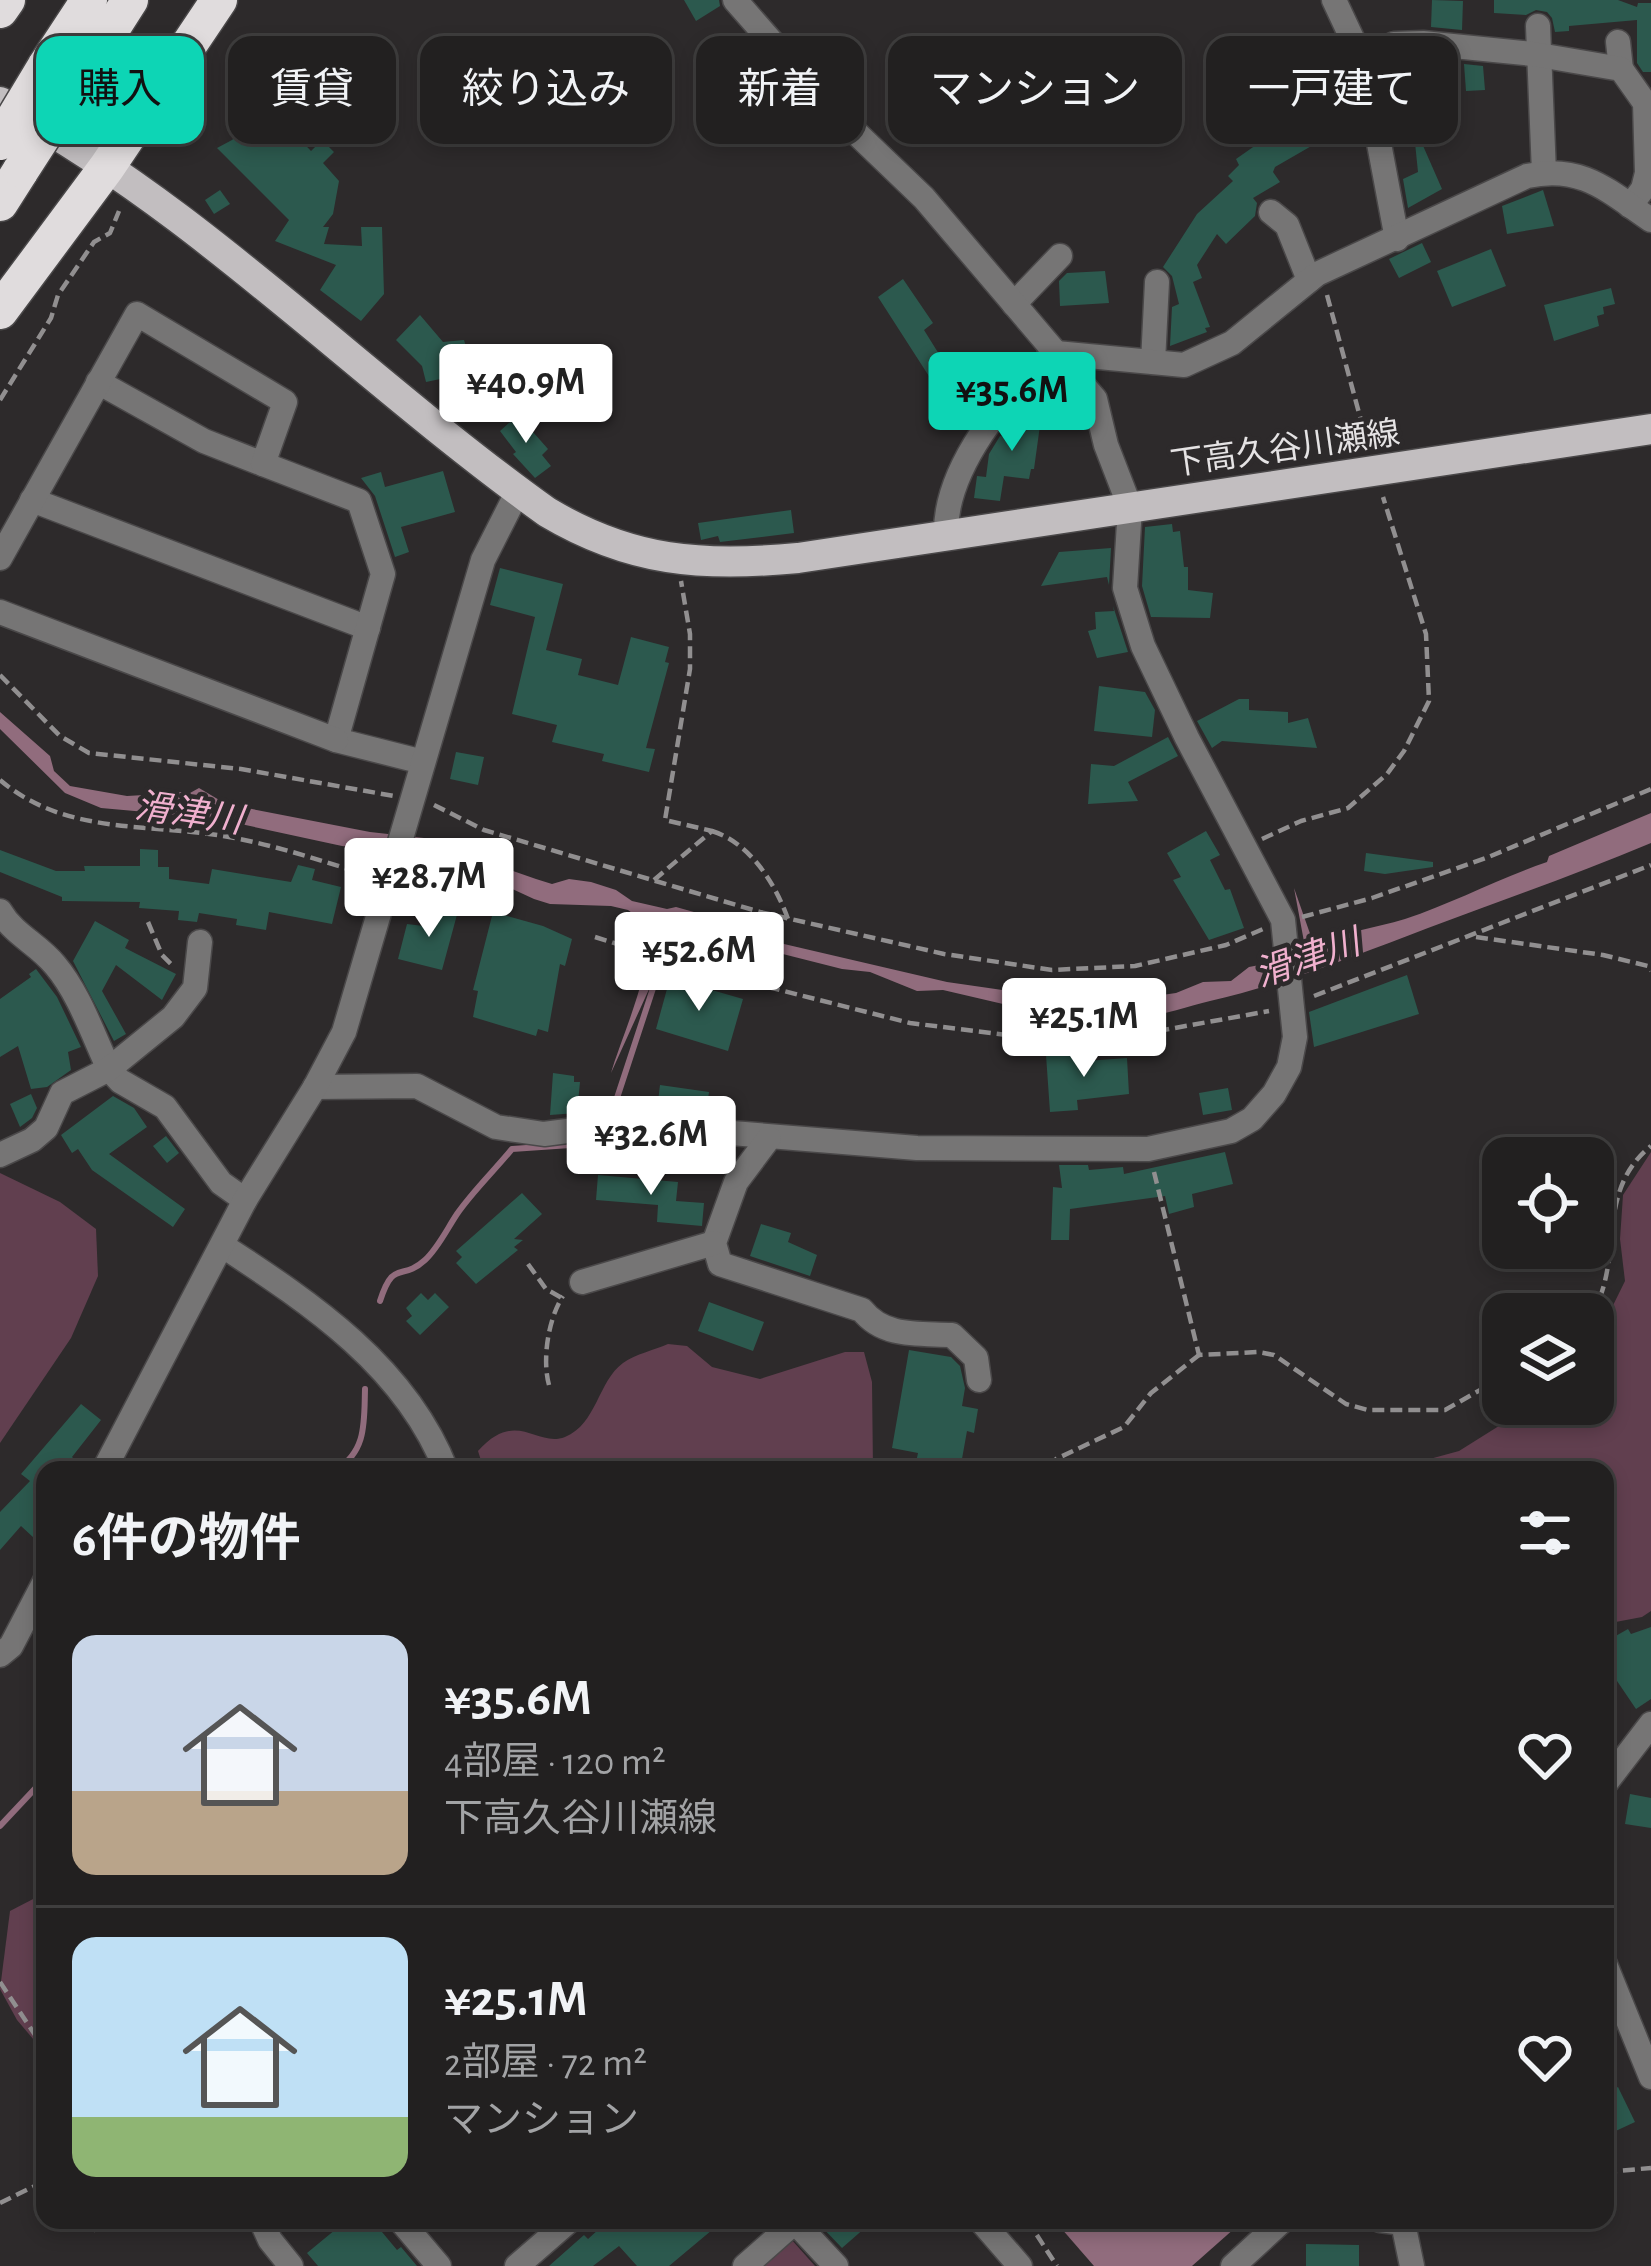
<!DOCTYPE html>
<html lang="ja">
<meta charset="utf-8">
<style>
body{margin:0;font-family:"Alegreya Sans","Noto Sans JP",sans-serif;background:#2e2d2d;color:#f1f3f6;height:100vh;display:flex;flex-direction:column;font-size:45px;white-space:nowrap}
*{box-sizing:border-box;margin:0}
p{font-size:39px;color:#a2a3a5}
.icon{flex:none;width:66px;height:66px;fill:none;stroke:currentColor;stroke-width:2;stroke-linecap:round;stroke-linejoin:round}
.map{position:relative;flex:1;overflow:hidden}
.sheet{position:absolute;left:36px;top:1461px;width:1578px;height:768px;display:flex;flex-direction:column;background:#222020;border-radius:24px;box-shadow:0 6px 18px #0003,0 0 0 3px #3f3e3e}
.sheet>*{flex:none}
.hud{position:absolute;left:36px;top:36px;width:1581px;height:108px;display:flex;gap:24px}
.controls{position:absolute;left:1482px;top:1137px;display:grid;gap:24px}
.controls a{display:grid;place-items:center;width:132px;height:132px;border-radius:24px;background:#222020;box-shadow:0 6px 18px #0003,0 0 0 3px #3f3e3e;font-size:60px}
.price{position:absolute;translate:-50% -102px;padding:0 27px;border-radius:12px;background:#fff;color:#222;font-size:39px;line-height:78px;filter:drop-shadow(0 3px 6px #0008)}
.price::after{content:'';position:absolute;left:50%;top:72px;width:36px;height:27px;margin-left:-18px;background:inherit;clip-path:polygon(0 0,100% 0,50% 100%)}
.price.active{background:#0dd5b5;color:#111}
ul{padding:0;list-style:none}
li{display:flex;align-items:center;gap:36px;height:300px;padding:0 36px}
li+li{border-top:3px solid #3f3e3e}
li span{display:grid;place-items:center;flex:none;width:336px;height:240px;border-radius:24px;color:#555}
li>.icon{margin-inline-start:auto}
span .icon{width:144px;height:144px;fill:#fffc;stroke-width:1}
li b{font-size:51px}
h2{display:flex;justify-content:space-between;align-items:center;height:144px;padding:0 36px;font-size:51px}
.pill{padding:0 42px;border-radius:24px;background:#222020;box-shadow:0 6px 18px #0003,0 0 0 3px #3f3e3e;font-size:42px;line-height:108px}
.pill.active{background:#0dd5b5;color:#111}
.map>svg:first-child{display:block}
.green{fill:#613f4f}
.water{fill:#916c7d}
.lines{fill:none;stroke-linecap:round;stroke-linejoin:round}
.stream{stroke:#916c7d;stroke-width:6}
.building{fill:#2c594e}
.minor-casing{stroke:#4a4849;stroke-width:27}
.major-casing{stroke:#4a4849;stroke-width:33}
.highway-casing{stroke:#4a4849;stroke-width:39}
.path{stroke:#918f90;stroke-width:4.5;stroke-dasharray:12 6;stroke-linecap:butt}
.minor{stroke:#767575;stroke-width:24}
.major{stroke:#c2bec0;stroke-width:30}
.highway{stroke:#e0dcdd;stroke-width:36}
.highway-bridge-casing{stroke:#4a4849;stroke-width:39;stroke-linecap:butt}
.highway-bridge{stroke:#e0dcdd;stroke-width:36}
.labels{text-anchor:middle;stroke-width:9;stroke-linejoin:round;paint-order:stroke}
.street-label{font-size:33px;fill:#e5e3e4;stroke:#2d2a2b}
.water-label{font-size:36px;font-style:italic;fill:#f0b0ce;stroke:#2d2a2b}
</style>
<div class="map">
<svg width="1651" height="2266" viewBox="0 0 1651 2266">
<rect width="100%" height="100%" fill="#2d2a2b"/>
<g class="green">
<polygon points="1651,1152 1651,1611 1642,1617 1605,1624 1605,1470 1324,1470 1343,1459 1415,1463 1459,1451 1534,1404 1593,1404 1593,1346 1625,1281 1620,1239 1623,1195"/>
<polygon points="0,1173 60,1202 96,1229 98,1276 71,1338 0,1443"/>
<path d="M 668,1344 L 687,1346 L 712,1367 L 760,1379 L 845,1352 L 864,1352 L 872,1382 L 873,1470 L 484,1470 L 478,1451 C 517,1408 536,1448 565,1437 C 597,1424 598,1381 623,1363 C 636,1354 654,1350 668,1344 Z"/>
<polygon points="37,1897 45,1898 45,2053 17,2020 0,1989 10,1911"/>
<polygon points="791,2239 815,2266 760,2266"/>
</g>
<g class="water">
<path d="M 0,712 L 50,756 L 54,771 L 70,786 L 127,796 L 144,795 L 149,789 L 190,793 L 199,788 L 226,804 L 370,832 L 442,840 L 476,858 L 536,879 L 552,884 L 569,879 L 591,882 L 616,890 L 632,901 L 667,909 L 676,907 L 755,929 L 784,944 L 947,982 L 1036,995 L 1091,992 L 1134,999 L 1176,993 L 1203,982 L 1231,981 L 1249,967 L 1270,963 L 1305,947 L 1294,888 L 1314,945 C 1344,932 1375,928 1405,919 C 1453,903 1500,878 1547,862 L 1549,856 L 1651,813 L 1651,843 C 1577,874 1503,900 1428,928 C 1357,955 1285,984 1210,1001 C 1189,1006 1160,1017 1139,1016 C 1107,1013 1084,993 1052,1005 L 1053,1008 L 1037,1012 L 943,990 L 917,991 L 870,972 L 842,969 L 763,949 L 755,937 L 746,937 L 743,955 L 676,933 L 664,942 L 650,987 L 611,1073 C 622,1035 657,960 647,924 L 628,910 L 611,906 L 550,904 L 534,899 L 436,854 L 401,854 L 342,846 L 213,818 L 101,808 L 65,793 L 0,729 Z"/>
<polygon points="1054,2220 1244,2220 1192,2266 1094,2266"/>
</g>
<g class="lines">
<g class="stream">
<polyline points="616,1101 660,967"/>
<path d="M 380,1301 C 394,1258 401,1282 425,1260 C 438,1248 447,1229 457,1214 C 473,1191 494,1171 512,1149 L 585,1144 L 590,1140"/>
<path d="M 336,1470 C 367,1451 364,1422 365,1389"/>
<polyline points="0,1826 45,1778"/>
</g>
</g>
<g class="building">
<polygon points="684,0 719,0 720,6 696,21"/>
<polygon points="1432,0 1463,1 1462,30 1431,27"/>
<polygon points="1494,0 1618,0 1637,7 1638,3 1651,3 1651,72 1643,72 1637,63 1637,20 1569,26 1569,31 1555,32 1552,18 1547,12 1536,10 1526,15 1494,13"/>
<polygon points="1399,60 1411,60 1411,90 1388,90 1388,68"/>
<polygon points="1464,64 1483,66 1485,90 1466,91"/>
<polygon points="1264,70 1269,86 1250,91 1246,75"/>
<polygon points="1346,83 1351,83 1356,111 1319,124 1327,137 1275,167 1273,172 1280,182 1253,198 1257,203 1255,216 1226,244 1217,234 1197,265 1202,278 1193,282 1210,327 1205,328 1207,332 1170,346 1172,307 1179,304 1172,276 1163,267 1197,214 1233,181 1228,176 1239,165 1236,159 1266,138 1263,133 1294,113 1290,102"/>
<polygon points="270,108 311,151 322,140 334,152 323,163 339,181 333,214 323,227 329,227 324,244 362,246 361,227 382,227 384,294 361,321 320,290 336,265 275,241 289,220 217,148 232,140"/>
<polygon points="1417,132 1442,189 1408,208 1403,179 1418,172 1414,133"/>
<polygon points="220,190 230,204 214,214 205,200"/>
<polygon points="1543,190 1554,226 1507,234 1502,206"/>
<polygon points="1422,243 1431,262 1399,278 1389,259"/>
<polygon points="1491,249 1506,286 1452,307 1437,271"/>
<polygon points="1105,271 1109,303 1060,306 1059,281 1067,273"/>
<polygon points="903,279 933,323 924,330 952,375 966,364 989,389 967,421 952,412 878,297"/>
<polygon points="1611,288 1615,304 1603,307 1604,314 1597,316 1599,326 1554,341 1544,305"/>
<polygon points="420,315 443,342 464,340 467,350 472,349 478,371 426,382 422,366 396,340"/>
<polygon points="1026,404 1038,406 1038,411 1042,411 1034,469 1031,469 1029,479 1004,476 1000,501 974,498 977,476 986,477 989,454 1000,436 1007,437 1008,425"/>
<polygon points="518,415 548,449 542,455 551,466 535,478 513,454 516,452 500,431"/>
<polygon points="443,471 455,512 401,527 409,552 395,557 375,496 361,478 381,472 385,487"/>
<polygon points="791,510 794,533 720,542 718,536 701,540 698,523"/>
<polygon points="1172,524 1173,532 1180,531 1184,567 1188,567 1188,590 1213,593 1210,618 1151,617 1142,586 1145,527"/>
<polygon points="1111,548 1109,585 1107,577 1041,586 1059,552"/>
<polygon points="500,568 563,584 546,650 582,659 578,675 618,685 631,637 669,647 665,662 669,663 646,748 655,749 649,772 602,761 604,754 552,742 557,725 512,714 535,617 490,605"/>
<polygon points="1113,606 1128,652 1097,658 1088,631 1096,629 1095,612 1114,611"/>
<polygon points="1099,686 1145,692 1155,710 1152,737 1094,731"/>
<polygon points="1239,699 1249,699 1249,710 1288,712 1288,723 1308,718 1317,748 1222,741 1212,748 1197,721"/>
<polygon points="1168,737 1178,756 1128,782 1138,801 1088,804 1091,764 1114,766"/>
<polygon points="456,752 484,757 478,785 450,779"/>
<polygon points="1206,831 1220,855 1210,860 1225,890 1230,889 1244,928 1209,940 1173,880 1181,877 1167,853"/>
<polygon points="140,849 158,850 158,867 169,867 169,879 209,884 212,869 291,882 298,865 315,869 312,880 341,887 332,924 269,912 266,930 236,925 237,919 199,913 197,922 178,920 179,911 139,908 140,902 62,901 62,897 0,872 0,850 56,871 85,871 84,866 140,866"/>
<polygon points="1366,853 1433,862 1433,867 1385,874 1364,871"/>
<polygon points="440,904 458,911 442,970 398,959 407,924 432,927"/>
<polygon points="493,912 543,926 572,939 565,966 560,964 548,1032 538,1029 536,1036 473,1017 478,991 473,990"/>
<polygon points="95,921 129,940 125,948 176,974 162,1000 116,965 102,991 126,1034 114,1041 73,961"/>
<polygon points="36,969 57,997 81,1047 68,1052 71,1070 47,1087 31,1089 18,1046 0,1057 0,999 31,977 29,974"/>
<polygon points="1407,975 1419,1014 1314,1047 1309,1012"/>
<polygon points="670,978 743,999 728,1051 656,1029"/>
<polygon points="1086,1052 1086,1061 1127,1058 1129,1094 1077,1100 1078,1110 1050,1112 1046,1055"/>
<polygon points="553,1073 574,1076 574,1082 580,1082 577,1113 550,1115"/>
<polygon points="660,1085 709,1092 706,1114 657,1110"/>
<polygon points="1228,1088 1232,1110 1203,1115 1199,1093"/>
<polygon points="31,1094 37,1108 32,1118 20,1127 10,1104"/>
<polygon points="113,1096 134,1108 147,1127 109,1154 185,1209 173,1227 92,1170 78,1149 72,1153 61,1135"/>
<polygon points="166,1136 179,1153 167,1163 153,1146"/>
<polygon points="1225,1152 1233,1184 1192,1194 1194,1207 1169,1214 1165,1196 1070,1209 1069,1240 1051,1240 1053,1187 1062,1188 1059,1165 1088,1165 1089,1170 1123,1167 1124,1174"/>
<polygon points="598,1175 678,1182 676,1201 704,1203 702,1226 657,1222 658,1205 596,1200"/>
<polygon points="522,1193 542,1214 514,1239 523,1240 514,1247 518,1250 476,1284 456,1263 462,1257 456,1251"/>
<polygon points="761,1224 791,1233 788,1242 817,1255 810,1276 750,1256"/>
<polygon points="421,1293 428,1300 435,1293 449,1307 420,1335 406,1321 412,1316 406,1308"/>
<polygon points="709,1302 764,1322 753,1351 698,1331"/>
<polygon points="909,1350 951,1357 960,1366 965,1388 962,1406 978,1409 974,1433 967,1431 960,1470 915,1467 918,1453 892,1448"/>
<polygon points="81,1404 101,1420 72,1457 76,1461 68,1470 45,1470 45,1527 34,1538 21,1526 0,1550 0,1512 30,1481 21,1474"/>
<polygon points="1651,1627 1651,1699 1636,1709 1615,1678 1605,1684 1605,1642 1628,1629 1631,1634"/>
<polygon points="1630,1794 1651,1798 1651,1828 1625,1824"/>
<polygon points="1618,2087 1635,2122 1605,2136 1605,2093"/>
<polygon points="347,2220 372,2220 397,2250 401,2247 417,2266 318,2266 307,2253"/>
<polygon points="609,2220 724,2220 669,2266 637,2266 619,2246 593,2266 549,2266 584,2235 588,2239"/>
<polygon points="826,2220 874,2220 842,2248 820,2225"/>
<polygon points="1306,2244 1359,2245 1359,2266 1306,2266"/>
</g>
<g class="lines">
<defs>
<g id="minor">
<polyline points="1334,0 1364,64 1397,239"/>
<polyline points="1538,26 1544,173"/>
<polyline points="1618,42 1621,69"/>
<polyline points="1295,61 1355,45"/>
<polyline points="1364,64 1394,44 1423,43 1533,54 1621,69 1645,103 1647,173 1643,189 1630,206"/>
<polyline points="1271,212 1287,225 1309,280"/>
<polyline points="1014,304 1060,256"/>
<polyline points="1153,362 1157,282"/>
<polyline points="98,382 204,441 263,464"/>
<polyline points="32,500 368,628"/>
<path d="M 946,535 C 944,470 1006,391 1056,353 L 1184,365 L 1232,343 L 1317,274 L 1527,176 C 1582,164 1608,191 1651,220"/>
<polyline points="0,558 137,314 285,402 263,464 359,501 383,574 336,740 423,762"/>
<polyline points="0,612 336,740"/>
<path d="M 0,911 C 14,935 38,944 55,965 C 79,993 93,1035 109,1069 L 120,1081 L 165,1107 L 221,1183 L 245,1200"/>
<polyline points="315,1087 417,1086 496,1127 544,1134 621,1124 917,1148 1148,1149 1231,1131 1252,1119 1274,1094 1289,1067 1295,1037 1283,920 1187,738 1143,646 1125,588 1130,507 1106,445 1095,399 924,198 826,104 735,0"/>
<path d="M 769,1138 L 736,1182 L 714,1243 L 720,1264 L 862,1310 C 884,1338 919,1333 952,1335 L 976,1358 L 979,1380"/>
<polyline points="0,1155 32,1140 46,1128 62,1093 109,1069 173,1017 195,988 200,942"/>
<path d="M 223,1246 C 312,1304 406,1367 446,1470"/>
<polyline points="582,1282 714,1243"/>
<polyline points="104,1470 245,1200 315,1087 344,1032 483,560 518,491"/>
<polyline points="0,1655 11,1646 45,1581"/>
<polyline points="1605,1784 1651,1724"/>
<polyline points="1605,1964 1651,2077"/>
<polyline points="261,2220 270,2240 291,2266"/>
<polyline points="400,2220 439,2266"/>
<polyline points="980,2220 1020,2266"/>
<polyline points="1380,2220 1403,2223 1412,2266"/>
<polyline points="795,2222 836,2266"/>
<polyline points="517,2266 570,2220"/>
<polyline points="745,2266 797,2220"/>
<polyline points="1233,2266 1283,2220"/>
</g>
<path id="major" d="M 0,102 C 202,211 361,379 547,512 C 631,562 702,567 798,558 L 1651,429"/>
<g id="highway">
<polyline points="0,10 7,0"/>
<polyline points="45,67 89,0"/>
<polyline points="72,91 130,0"/>
<polyline points="0,203 21,170"/>
<polyline points="0,311 107,167 219,0"/>
</g>
</defs>
<use href="#minor" class="minor-casing"/>
<use href="#major" class="major-casing"/>
<use href="#highway" class="highway-casing"/>
<g class="path">
<polyline points="1327,295 1368,446"/>
<polyline points="0,400 51,318 58,295 94,242 110,233 119,211"/>
<polyline points="0,675 60,736 89,753 241,769 394,796"/>
<path d="M 0,780 C 65,835 145,823 223,836 C 272,844 319,860 367,875"/>
<polyline points="434,805 484,830 760,912 944,954 1052,970 1135,966 1226,945 1263,929"/>
<path d="M 712,831 C 750,843 775,883 788,919"/>
<polyline points="1262,839 1301,821 1348,808 1387,774 1404,751 1429,701 1426,634 1383,497"/>
<polyline points="654,880 712,831 665,820 690,669 690,634 681,581"/>
<polyline points="1302,917 1372,898 1486,858 1651,789"/>
<polyline points="148,922 162,955 174,967"/>
<polyline points="595,937 693,968 910,1023 1048,1040 1097,1042 1269,1011"/>
<polyline points="1476,937 1603,955 1648,966 1651,971"/>
<polyline points="1314,996 1651,865"/>
<polyline points="1154,1172 1199,1355 1258,1352 1274,1355 1346,1404 1368,1410 1445,1410 1503,1377"/>
<polyline points="528,1264 546,1289 562,1298"/>
<path d="M 1592,1314 C 1625,1258 1594,1192 1651,1146"/>
<path d="M 549,1385 C 542,1360 548,1319 563,1296"/>
<polyline points="1054,1470 1056,1459 1124,1427 1151,1393 1199,1355"/>
<polyline points="0,1982 45,2050"/>
<polyline points="1605,2172 1651,2168"/>
<polyline points="0,2203 45,2181"/>
<polyline points="94,2220 97,2235"/>
<polyline points="1027,2220 1057,2266"/>
</g>
<use href="#minor" class="minor"/>
<use href="#major" class="major"/>
<use href="#highway" class="highway"/>
<defs>
<g id="highway-bridge">
<polyline points="0,142 45,67"/>
<polyline points="21,170 72,91"/>
</g>
</defs>
<use href="#highway-bridge" class="highway-bridge-casing"/>
<use href="#highway-bridge" class="highway-bridge"/>
</g>
<g class="labels">
<g class="street-label">
<text transform="translate(1285 447) rotate(-8)" y="12">下高久谷川瀬線</text>
</g>
<g class="water-label">
<text transform="translate(189 812) rotate(8)" y="13">滑津川</text>
<text transform="translate(1307 957) rotate(-19)" y="13">滑津川</text>
</g>
</g>
</svg>
<div class="controls">
<a><svg class="icon" aria-label="locate" viewBox="0 0 24 24"><circle cx="12" cy="12" r="6"/><path d="M12 2v4M12 18v4M2 12h4M18 12h4"/></svg></a>
<a><svg class="icon" aria-label="layers" viewBox="0 0 24 24"><path d="M12 4l9 5-9 5-9-5zM3 14l9 5 9-5"/></svg></a>
</div>
<b class="price" style="left:526px;top:446px">¥40.9M</b>
<b class="price active" style="left:1012px;top:454px">¥35.6M</b>
<b class="price" style="left:429px;top:940px">¥28.7M</b>
<b class="price" style="left:699px;top:1014px">¥52.6M</b>
<b class="price" style="left:1084px;top:1080px">¥25.1M</b>
<b class="price" style="left:651px;top:1198px">¥32.6M</b>
<div class="hud">
<a class="pill active">購入</a>
<a class="pill">賃貸</a>
<a class="pill">絞り込み</a>
<a class="pill">新着</a>
<a class="pill">マンション</a>
<a class="pill">一戸建て</a>
</div>
<section class="sheet">
<h2>6件の物件<svg class="icon" aria-label="filters" viewBox="0 0 24 24"><path d="M4 7h16M4 17h16"/><circle cx="9" cy="7" r="2"/><circle cx="15" cy="17" r="2"/></svg></h2>
<ul>
<li><span style="background:linear-gradient(#c9d6e8 65%,#b9a48a 0)"><svg class="icon" aria-label="home" viewBox="0 0 24 24"><path d="M3 11l9-7 9 7M6 9v11h12V9"/></svg></span><div><b>¥35.6M</b><p>4部屋 · 120 m²</p><p>下高久谷川瀬線</p></div><svg class="icon" aria-label="heart" viewBox="0 0 24 24"><path d="M12 20l-8-8c-3-5 5-10 8-4 3-6 11-1 8 4z"/></svg></li>
<li><span style="background:linear-gradient(#bfe0f5 75%,#8fb573 0)"><svg class="icon" aria-label="home" viewBox="0 0 24 24"><path d="M3 11l9-7 9 7M6 9v11h12V9"/></svg></span><div><b>¥25.1M</b><p>2部屋 · 72 m²</p><p>マンション</p></div><svg class="icon" aria-label="heart" viewBox="0 0 24 24"><path d="M12 20l-8-8c-3-5 5-10 8-4 3-6 11-1 8 4z"/></svg></li>
</ul>
</section>
</div>
